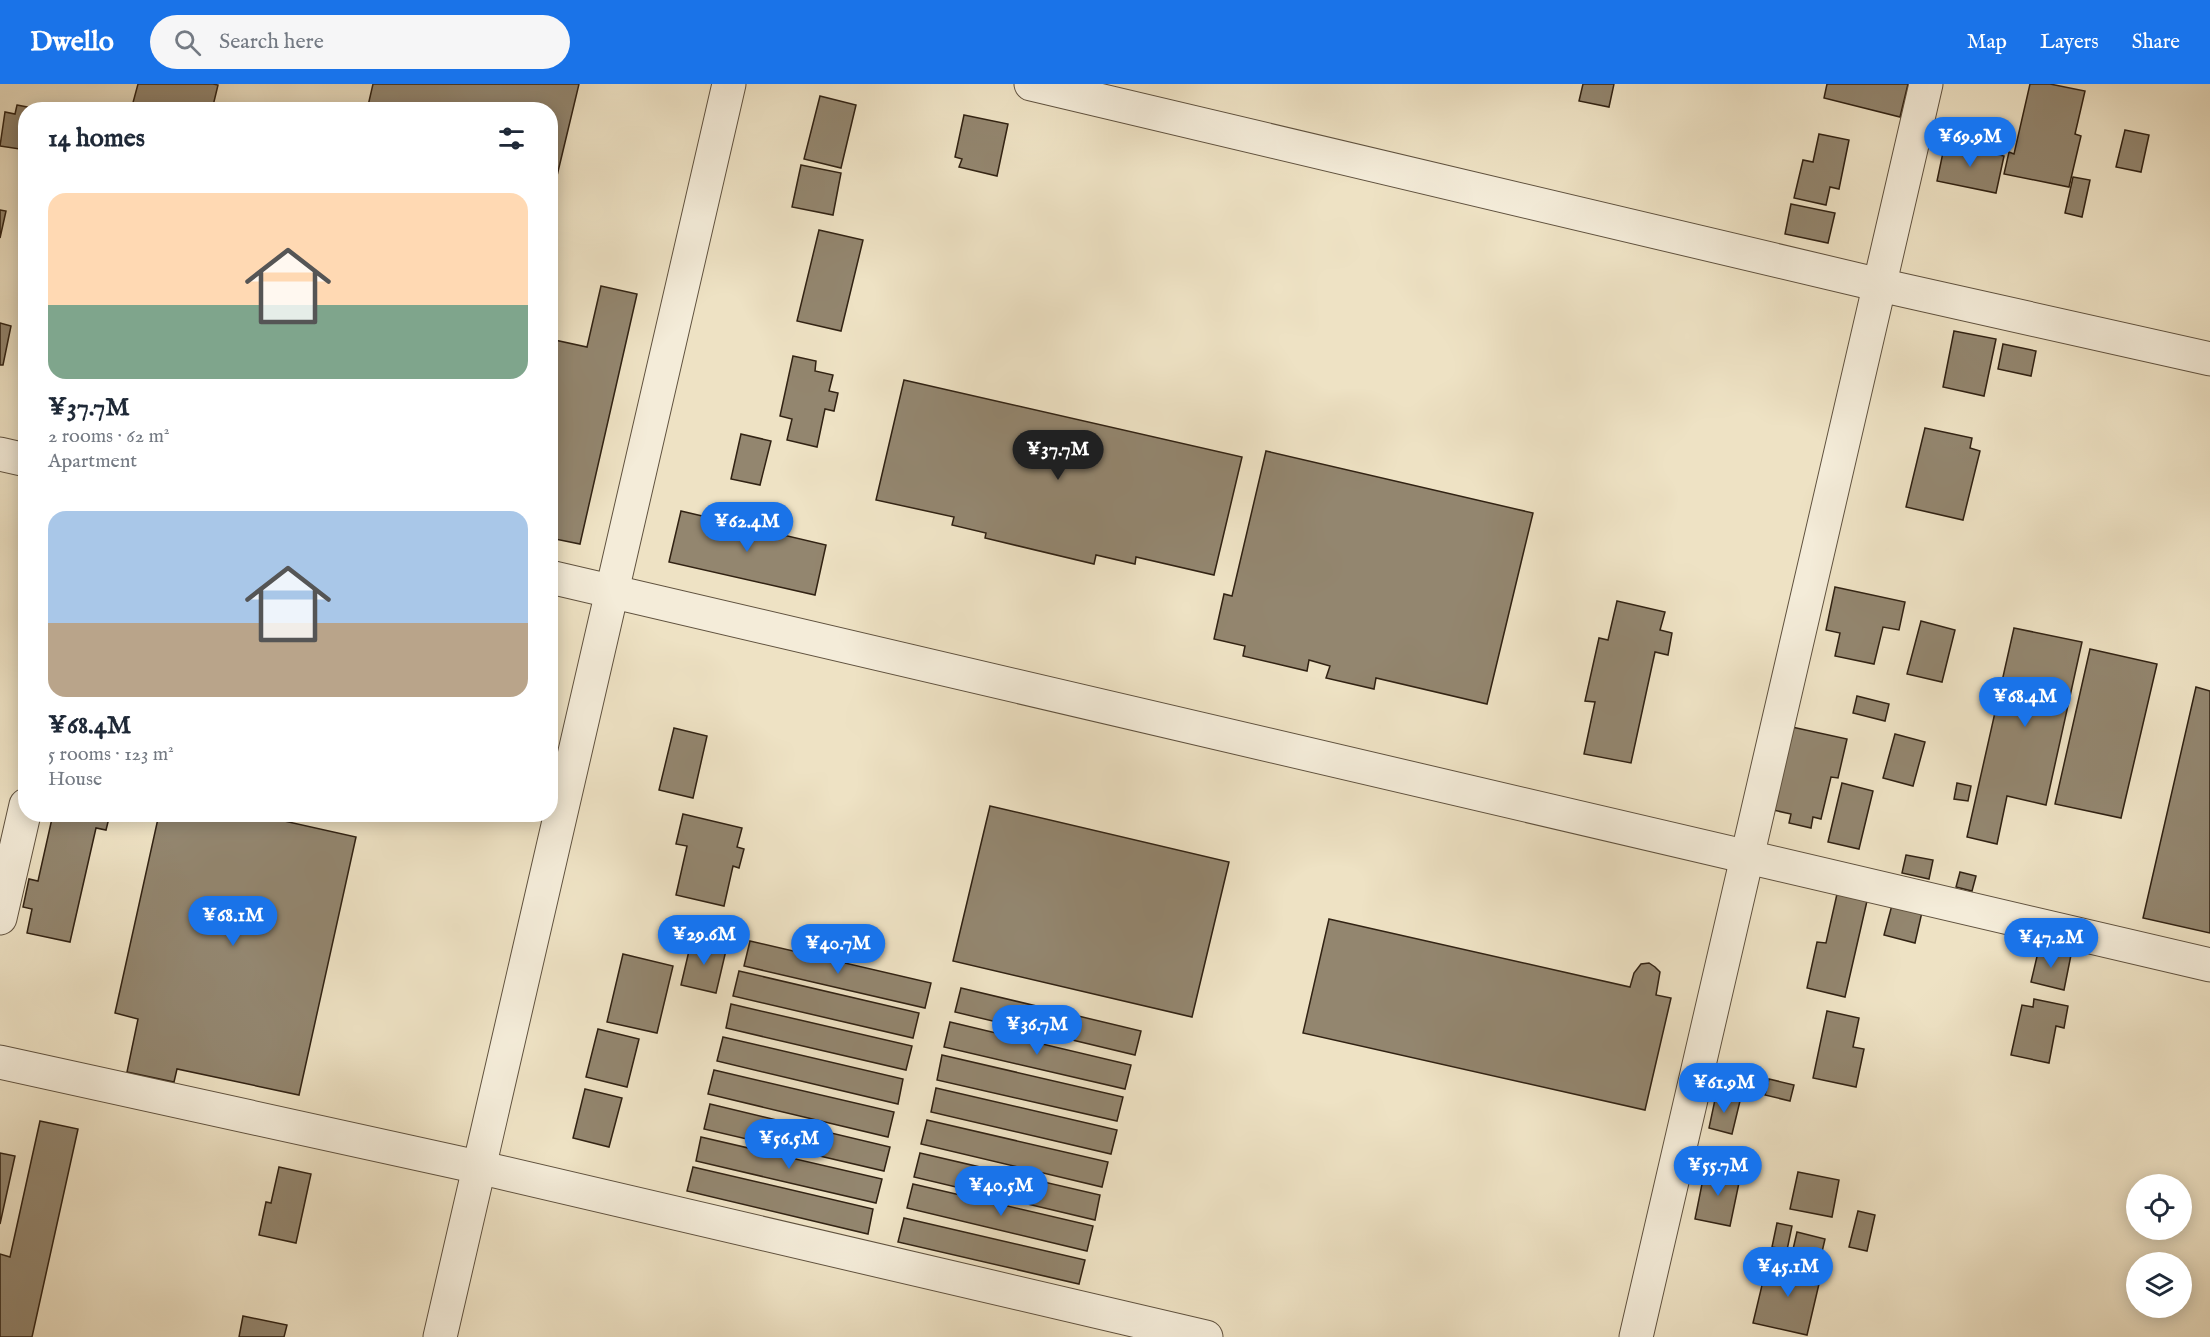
<!DOCTYPE html>
<meta charset="utf-8">
<style>
body{margin:0;font-family:"IM FELL English",serif;background:#f6f6f7;color:#1f2937;height:100vh;display:flex;flex-direction:column;font-size:22px;white-space:nowrap}
*{box-sizing:border-box;margin:0}
p{font-size:20px;color:#747a83}
.icon{flex:none;width:33px;height:33px;fill:none;stroke:currentColor;stroke-width:2;stroke-linecap:round;stroke-linejoin:round}
.map{position:relative;flex:1;overflow:hidden}
.sheet{position:absolute;left:18px;top:18px;width:540px;height:720px;display:flex;flex-direction:column;background:#fff;border-radius:24px;box-shadow:0 3px 15px #0003}
.sheet>*{flex:none}
.controls{position:absolute;left:2126px;top:1090px;display:grid;gap:12px}
.controls a{display:grid;place-items:center;width:66px;height:66px;border-radius:50%;background:#fff;box-shadow:0 3px 15px #0003;font-size:30px}
.price{position:absolute;translate:-50% -51px;padding:0 14px;border-radius:21px;background:#1a73e8;color:#fff;font-size:20px;line-height:39px;filter:drop-shadow(0 2px 3px #0008)}
.price::after{content:'';position:absolute;left:50%;top:36px;width:18px;height:14px;margin-left:-9px;background:inherit;clip-path:polygon(0 0,100% 0,50% 100%)}
.price.on{background:#222;color:#fff}
ul{padding:0;list-style:none}
li{display:grid;align-content:center;gap:12px;height:318px;padding:0 30px}
li span{display:grid;place-items:center;height:186px;border-radius:18px;color:#555}
li>.icon{margin-inline-start:auto}
span .icon{width:108px;height:108px;fill:#fffc;stroke-width:1}
li b{font-size:26px}
h2{display:flex;justify-content:space-between;align-items:center;height:72px;padding:0 30px;font-size:26px}
header{display:flex;align-items:center;gap:36px;box-sizing:border-box;height:84px;padding:0 30px;background:#1a73e8;color:#fff}
header strong{font-size:28px}
nav{display:flex;gap:33px;margin-inline-start:auto;font-size:21px}
.search{width:420px;height:54px;background:#f6f6f7;display:flex;align-items:center;gap:15px;box-sizing:border-box;padding:0 21px;border-radius:33px;color:#747a83;font-size:22px}
.map>svg:first-child{display:block}
.building{fill:#93866f;stroke:#312213;stroke-width:1.5}
.lines{fill:none;stroke-linecap:round;stroke-linejoin:round}
.street-casing{stroke:#60523f;stroke-width:35}
.street{stroke:#f4ecd9;stroke-width:33}
</style>
<header>
<strong>Dwello</strong>
<div class="search"><svg class="icon" aria-label="search" viewBox="0 0 24 24"><circle cx="10" cy="10" r="6"/><path d="M15 15l6 6"/></svg>Search here</div>
<nav><a>Map</a><a>Layers</a><a>Share</a></nav>
</header>
<div class="map">
<svg width="2210" height="1253" viewBox="0 0 2210 1253">
<rect width="100%" height="100%" fill="#eee2c4"/>
<filter id="stains"><feTurbulence type="fractalNoise" baseFrequency=".00333" numOctaves="4"/><feColorMatrix values="0 0 0 0 .2 0 0 0 0 .09 0 0 0 0 .02 0 0 0 .5 -.17"/></filter>
<radialGradient id="worn" r=".72"><stop offset=".6" stop-color="#630" stop-opacity="0"/><stop offset="1" stop-color="#630" stop-opacity=".3"/></radialGradient>
<g class="building">
<polygon points="138,0 213,0 218,1 212,26 131,26"/>
<polygon points="373,0 579,0 550,121 550,26 367,26"/>
<polygon points="1583,0 1614,0 1609,23 1579,17"/>
<polygon points="1827,0 1908,0 1900,33 1824,14"/>
<polygon points="2030,0 2050,0 2085,7 2075,50 2081,52 2069,103 2004,90 2009,68 2014,70"/>
<polygon points="820,12 856,21 841,84 804,75"/>
<polygon points="17,21 43,26 26,26 26,66 0,62 5,28 15,30"/>
<polygon points="964,31 1008,40 997,92 959,83 962,75 955,73"/>
<polygon points="2125,46 2149,51 2141,88 2116,83"/>
<polygon points="1819,50 1849,56 1839,105 1830,103 1826,121 1794,114 1803,76 1813,78"/>
<polygon points="1945,59 2004,72 1996,109 1937,97"/>
<polygon points="801,81 841,89 833,131 792,123"/>
<polygon points="2073,93 2090,96 2082,133 2065,129"/>
<polygon points="1791,120 1835,129 1828,159 1785,150"/>
<polygon points="0,126 6,127 0,154"/>
<polygon points="819,146 863,156 841,247 797,237"/>
<polygon points="601,202 637,210 580,460 550,454 550,255 587,263"/>
<polygon points="0,239 11,242 3,281 0,281"/>
<polygon points="1954,247 1996,255 1984,312 1943,303"/>
<polygon points="2003,260 2036,267 2031,292 1998,285"/>
<polygon points="793,272 816,277 815,287 833,291 829,307 838,309 834,327 825,325 817,363 787,356 792,335 780,332"/>
<polygon points="904,296 1242,373 1214,491 1136,473 1135,480 1096,471 1094,480 985,454 986,449 952,441 954,433 876,416"/>
<polygon points="1925,344 1972,354 1970,364 1980,367 1963,436 1906,423"/>
<polygon points="741,350 771,357 760,401 731,395"/>
<polygon points="1266,367 1533,429 1487,620 1376,594 1374,605 1326,594 1330,582 1309,576 1307,587 1243,572 1245,562 1214,555 1224,510 1232,512"/>
<polygon points="681,427 826,461 815,511 669,478"/>
<polygon points="1835,503 1905,518 1899,546 1883,543 1874,580 1835,572 1840,549 1826,546"/>
<polygon points="1617,517 1665,528 1660,546 1672,549 1668,571 1655,568 1631,679 1584,670 1595,618 1585,617 1599,554 1608,556"/>
<polygon points="1921,537 1955,546 1942,598 1907,590"/>
<polygon points="2014,544 2082,558 2046,721 2007,712 1997,760 1967,753"/>
<polygon points="2090,565 2157,580 2121,734 2055,720"/>
<polygon points="2196,603 2210,607 2210,849 2143,834"/>
<polygon points="1857,612 1889,620 1885,637 1853,629"/>
<polygon points="1792,643 1847,655 1838,694 1831,693 1821,735 1813,733 1811,744 1789,739 1791,730 1773,726"/>
<polygon points="674,644 707,652 693,714 659,706"/>
<polygon points="1895,650 1925,658 1913,702 1883,694"/>
<polygon points="1842,699 1873,707 1859,765 1828,758"/>
<polygon points="1957,699 1971,702 1968,717 1954,715"/>
<polygon points="990,722 1229,778 1192,933 953,877"/>
<polygon points="53,730 110,730 106,746 96,744 70,858 27,849 32,825 23,823 29,795 38,797"/>
<polygon points="159,730 253,730 356,753 299,1011 177,985 174,998 127,988 138,935 115,929"/>
<polygon points="683,730 742,744 737,763 744,765 739,784 733,782 724,822 676,811 687,762 676,760"/>
<polygon points="1906,771 1933,776 1929,795 1902,789"/>
<polygon points="1960,788 1976,792 1972,807 1956,803"/>
<polygon points="1837,810 1867,817 1845,913 1807,904 1817,858 1826,859"/>
<polygon points="1892,821 1922,828 1915,859 1884,851"/>
<polygon points="1329,835 1630,903 1634,889 1641,880 1649,879 1655,883 1660,888 1656,911 1671,914 1645,1026 1303,949"/>
<polygon points="692,854 727,862 716,909 681,901"/>
<polygon points="750,857 931,899 925,924 744,882"/>
<polygon points="2039,864 2071,871 2064,906 2031,898"/>
<polygon points="623,870 673,882 657,949 607,938"/>
<polygon points="739,887 919,929 913,954 733,912"/>
<polygon points="961,904 1141,947 1135,971 955,928"/>
<polygon points="2034,915 2068,922 2064,944 2056,942 2049,979 2011,971 2022,921 2033,923"/>
<polygon points="731,920 912,962 906,986 726,944"/>
<polygon points="1827,927 1859,934 1853,963 1864,965 1856,1003 1813,994"/>
<polygon points="950,938 1131,981 1125,1005 944,963"/>
<polygon points="598,945 639,955 627,1003 586,993"/>
<polygon points="723,953 903,995 898,1020 717,977"/>
<polygon points="942,971 1123,1013 1117,1037 937,996"/>
<polygon points="714,986 894,1028 888,1053 708,1010"/>
<polygon points="1769,995 1794,1001 1790,1017 1765,1011"/>
<polygon points="936,1004 1117,1046 1111,1070 931,1028"/>
<polygon points="585,1005 622,1014 609,1063 573,1054"/>
<polygon points="1716,1011 1740,1017 1732,1050 1709,1044"/>
<polygon points="710,1020 890,1063 884,1087 704,1045"/>
<polygon points="927,1036 1108,1078 1102,1103 921,1060"/>
<polygon points="40,1037 78,1045 32,1253 0,1253 0,1170 10,1173"/>
<polygon points="701,1053 882,1095 876,1119 696,1077"/>
<polygon points="0,1069 15,1072 0,1140"/>
<polygon points="920,1069 1100,1111 1095,1136 914,1093"/>
<polygon points="279,1083 311,1090 296,1159 259,1151 266,1118 271,1119"/>
<polygon points="693,1083 873,1125 868,1150 687,1107"/>
<polygon points="1712,1084 1741,1089 1730,1142 1695,1135 1704,1090 1711,1092"/>
<polygon points="1798,1088 1839,1096 1832,1133 1790,1125"/>
<polygon points="913,1100 1093,1142 1087,1167 907,1124"/>
<polygon points="1858,1127 1875,1131 1867,1167 1849,1163"/>
<polygon points="904,1134 1085,1176 1079,1200 898,1158"/>
<polygon points="1777,1139 1792,1142 1787,1166 1772,1163"/>
<polygon points="1797,1148 1825,1155 1819,1181 1791,1174"/>
<polygon points="1775,1177 1822,1187 1807,1251 1753,1239 1763,1197 1770,1198"/>
<polygon points="243,1232 287,1241 284,1253 239,1253"/>
</g>
<g class="lines">
<defs>
<g id="street">
<polyline points="1031,0 1880,201 2210,275"/>
<polyline points="0,370 26,376"/>
<polyline points="550,493 2210,881"/>
<polyline points="0,834 26,721"/>
<polyline points="0,978 478,1083 1206,1253"/>
<polyline points="440,1253 729,0"/>
<polyline points="1636,1253 1926,0"/>
</g>
</defs>
<use href="#street" class="street-casing"/>
<use href="#street" class="street"/>
</g>
<rect width="100%" height="100%" filter="url(#stains)"/>
<rect width="100%" height="100%" fill="url(#worn)"/>
</svg>
<div class="controls">
<a><svg class="icon" aria-label="locate" viewBox="0 0 24 24"><circle cx="12" cy="12" r="6"/><path d="M12 2v4M12 18v4M2 12h4M18 12h4"/></svg></a>
<a><svg class="icon" aria-label="layers" viewBox="0 0 24 24"><path d="M12 4l9 5-9 5-9-5zM3 14l9 5 9-5"/></svg></a>
</div>
<b class="price" style="left:1970px;top:84px">¥69.9M</b>
<b class="price on" style="left:1058px;top:397px">¥37.7M</b>
<b class="price" style="left:747px;top:469px">¥62.4M</b>
<b class="price" style="left:2025px;top:644px">¥68.4M</b>
<b class="price" style="left:233px;top:863px">¥68.1M</b>
<b class="price" style="left:704px;top:882px">¥29.6M</b>
<b class="price" style="left:2051px;top:885px">¥47.2M</b>
<b class="price" style="left:838px;top:891px">¥40.7M</b>
<b class="price" style="left:1037px;top:972px">¥36.7M</b>
<b class="price" style="left:1724px;top:1030px">¥61.9M</b>
<b class="price" style="left:789px;top:1086px">¥56.5M</b>
<b class="price" style="left:1718px;top:1113px">¥55.7M</b>
<b class="price" style="left:1001px;top:1133px">¥40.5M</b>
<b class="price" style="left:1788px;top:1214px">¥45.1M</b>
<section class="sheet">
<h2>14 homes<svg class="icon" aria-label="filters" viewBox="0 0 24 24"><path d="M4 7h16M4 17h16"/><circle cx="9" cy="7" r="2"/><circle cx="15" cy="17" r="2"/></svg></h2>
<ul>
<li><span style="background:linear-gradient(#ffd9b3 60%,#7fa58c 0)"><svg class="icon" aria-label="home" viewBox="0 0 24 24"><path d="M3 11l9-7 9 7M6 9v11h12V9"/></svg></span><div><b>¥37.7M</b><p>2 rooms · 62 m²</p><p>Apartment</p></div></li>
<li><span style="background:linear-gradient(#a9c7e8 60%,#b9a48a 0)"><svg class="icon" aria-label="home" viewBox="0 0 24 24"><path d="M3 11l9-7 9 7M6 9v11h12V9"/></svg></span><div><b>¥68.4M</b><p>5 rooms · 123 m²</p><p>House</p></div></li>
</ul>
</section>
</div>
